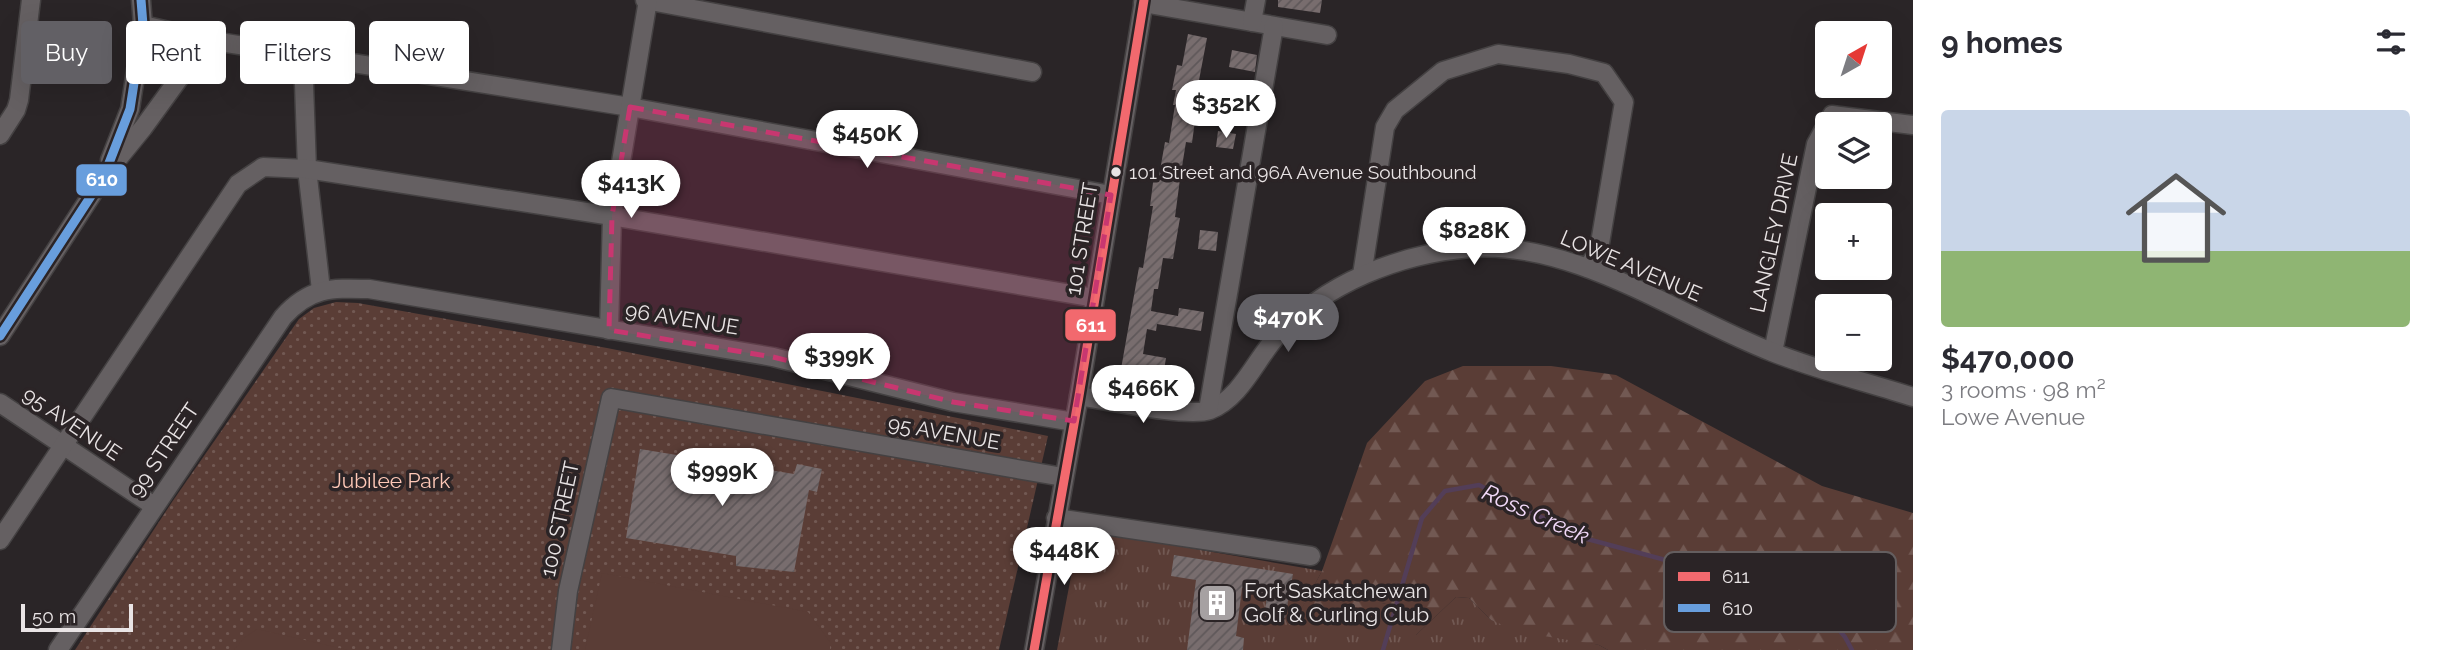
<!DOCTYPE html>
<meta charset="utf-8">
<style>
body{margin:0;font-family:Raleway,sans-serif;background:#f2f2f3;color:#2b2b33;height:100vh;display:flex;flex-direction:column;font-size:26px;white-space:nowrap}
*{box-sizing:border-box;margin:0}
p{font-size:23px;color:#7c7c81}
.icon{flex:none;width:38px;height:38px;fill:none;stroke:currentColor;stroke-width:2;stroke-linecap:round;stroke-linejoin:round}
.map{position:relative;flex:1;overflow:hidden}
.panel{display:flex;flex-direction:column;background:#fff;width:525px}
.panel>*{flex:none}
.guide{position:absolute;left:21px;top:21px;width:665px;height:63px;display:flex;gap:14px}
.needle{width:46px;rotate:39deg}
.controls{position:absolute;left:1815px;top:21px;display:grid;gap:14px}
.controls a{display:grid;place-items:center;width:77px;height:77px;border-radius:7px;background:#fff;box-shadow:0 7px 28px #0002;font-size:35px}
.scale{position:absolute;left:21px;bottom:18px;width:112px;box-sizing:border-box;padding-left:7px;border:4px solid #e9e4e5;border-top:0;font-size:19px;line-height:24px;white-space:nowrap;color:#e9e4e5;-webkit-text-stroke:5px #2b2426;paint-order:stroke}
.price{position:absolute;translate:-50% -60px;padding:0 16px;border-radius:24px;background:#fff;color:#222;font-size:23px;line-height:46px;filter:drop-shadow(0 2px 4px #0008)}
.price::after{content:'';position:absolute;left:50%;top:42px;width:21px;height:16px;margin-left:-10px;background:inherit;clip-path:polygon(0 0,100% 0,50% 100%)}
.price.current{background:#626065;color:#fff}
ul{padding:0;list-style:none}
li{display:grid;align-content:center;gap:14px;height:371px;padding:0 28px}
li span{display:grid;place-items:center;height:217px;border-radius:7px;color:#555}
li>.icon{margin-inline-start:auto}
span .icon{width:126px;height:126px;fill:#fffc;stroke-width:1}
li b{font-size:30px}
h2{display:flex;justify-content:space-between;align-items:center;height:84px;padding:0 28px;font-size:30px}
.pill{padding:0 24px;border-radius:7px;background:#fff;box-shadow:0 7px 28px #0002;font-size:24px;line-height:63px}
.pill.current{background:#626065;color:#fff}
main{display:flex;flex:1;min-height:0}
.map>svg:first-child{display:block}
.grass{fill:url(#grass-tufts)}
.forest{fill:url(#forest-firs)}
.park{fill:url(#park-dots)}
.garden{fill:#5a3d36}
.lines{fill:none;stroke-linecap:round;stroke-linejoin:round}
.stream{stroke:#533e58;stroke-width:4.5}
.building{fill:url(#building-hatch)}
.minor-casing{stroke:#444142;stroke-width:21}
.minor{stroke:#656062;stroke-width:18}
.bus-1-casing{stroke:#2b2426;stroke-width:14}
.bus-2-casing{stroke:#2b2426;stroke-width:14}
.bus-1{stroke:#f2696e;stroke-width:9}
.bus-2{stroke:#689edd;stroke-width:9}
.marked{fill:#c83770;fill-opacity:0.2;stroke:#c83770;stroke-width:5;stroke-dasharray:14 9;stroke-linejoin:round}
.bus-dot{fill:#e9e4e5;stroke:#2b2426;stroke-width:2.5}
.labels{text-anchor:middle;stroke-width:7;stroke-linejoin:round;paint-order:stroke}
.bus-label{font-size:19px;fill:#e9e4e5;stroke:#2b2426;text-anchor:start}
.street-label{font-size:21px;fill:#e9e4e5;stroke:#2b2426}
.park-label{font-size:21px;fill:#fec8b7;stroke:#2b2426}
.poi-label{font-size:21px;fill:#e9e4e5;stroke:#2b2426;text-anchor:start}
.water-label{font-size:23px;font-style:italic;fill:#f2d9f9;stroke:#2b2426}
.key{fill:#2b2426;stroke:#645e5f;stroke-width:2}
.key-label{font-size:19px;fill:#e9e4e5}
.line-badge{stroke:#2b2426;stroke-width:2.5}
.badge-label{font-size:19px;text-anchor:middle;font-weight:bold;fill:#fff}
</style>
<main>
<div class="map">
<svg width="1913" height="650" viewBox="0 0 1913 650">
<defs>
<pattern id="grass-tufts" width="24" height="20" patternUnits="userSpaceOnUse" patternTransform="scale(1.75)"><rect width="24" height="20" fill="#5a3d36"/><path d="M3 7l-1-3M5 7V3M7 7l1-3M15 17l-1-3M17 17v-4M19 17l1-3" fill="none" stroke="#725953"/></pattern>
<pattern id="forest-firs" width="22" height="20" patternUnits="userSpaceOnUse" patternTransform="scale(1.75)"><rect width="22" height="20" fill="#5a3d36"/><path d="M5 1l3.5 6h-7zM16 11l3.5 6h-7z" fill="#725953"/></pattern>
<pattern id="park-dots" width="8" height="8" patternUnits="userSpaceOnUse" patternTransform="scale(1.75)"><rect width="8" height="8" fill="#5a3d36"/><path d="M2 2h.1M6 6h.1" fill="none" stroke="#725953" stroke-width="1.8" stroke-linecap="round"/></pattern>
<pattern id="building-hatch" width="6" height="6" patternUnits="userSpaceOnUse" patternTransform="scale(1.75)"><rect width="6" height="6" fill="#786d6e"/><path d="M-1 1l2-2M0 6l6-6M5 7l2-2" fill="none" stroke="#5f585a"/></pattern>
</defs>
<rect width="100%" height="100%" fill="#2a2527"/>
<polygon class="grass" points="1080,529 1322,571 1300,612 1382,603 1419,612 1416,635 1456,597 1469,598 1491,620 1599,645 1608,650 1057,650"/>
<polygon class="forest" points="1463,366 1551,366 1616,375 1822,486 1913,513 1913,650 1608,650 1599,645 1519,632 1491,620 1469,598 1456,597 1415,636 1419,612 1382,603 1366,623 1299,613 1322,571 1367,443 1425,381"/>
<polygon class="park" points="336,302 358,303 607,348 1048,436 999,650 75,650 172,502 299,319 314,308"/>
<g class="garden">
<polygon points="602,573 808,612 830,642 830,650 585,650"/>
<polygon points="257,629 348,650 234,650 244,638"/>
</g>
<g class="lines">
<polyline class="stream" points="1383,650 1422,518 1445,491 1479,485 1580,537 1814,600 1845,637 1852,650"/>
</g>
<g class="building">
<polygon points="1278,0 1322,0 1320,13 1278,7"/>
<polygon points="1188,34 1207,38 1193,112 1196,113 1192,143 1186,142 1180,179 1175,217 1180,218 1173,259 1163,258 1158,289 1154,289 1151,311 1178,316 1179,308 1204,312 1201,331 1157,324 1156,331 1147,329 1143,354 1166,358 1163,376 1121,369 1139,267 1143,268 1153,206 1150,206 1154,175 1159,176 1165,142 1169,143 1175,105 1173,105 1176,90 1172,90 1177,65 1182,66"/>
<polygon points="1232,50 1257,55 1255,72 1229,67"/>
<polygon points="1218,131 1236,134 1233,149 1216,147"/>
<polygon points="1200,230 1218,232 1216,251 1198,249"/>
<polygon points="640,449 794,474 797,464 822,469 817,492 809,490 794,572 736,566 736,556 626,538"/>
<polygon points="1174,555 1293,574 1285,618 1265,612 1267,594 1242,588 1236,636 1244,638 1243,650 1187,650 1196,580 1171,576"/>
</g>
<g class="lines">
<defs>
<g id="minor">
<polyline points="645,0 1032,72"/>
<polyline points="1143,3 1327,35"/>
<polyline points="1252,22 1256,0"/>
<polyline points="143,25 207,40 630,107 1111,195"/>
<polyline points="303,56 307,169 321,290"/>
<polyline points="1827,124 1832,115 1913,125"/>
<polyline points="0,135 16,110 19,100 31,0"/>
<polyline points="110,160 130,109 143,25 141,0"/>
<polyline points="1362,275 1385,127 1395,110 1443,71 1498,54 1569,64 1604,73 1624,102 1599,249 1588,268"/>
<polyline points="609,330 612,216 648,0"/>
<polyline points="0,336 104,176 143,128 207,40"/>
<polyline points="1773,352 1816,144 1827,124"/>
<path d="M 1079,396 C 1106,400 1188,418 1210,410 C 1241,398 1256,359 1277,336 C 1325,283 1399,254 1470,248 C 1574,240 1677,315 1772,352 C 1817,370 1866,382 1913,397"/>
<polyline points="0,403 154,506"/>
<polyline points="1208,410 1274,26"/>
<polyline points="1056,518 1311,556"/>
<polyline points="0,540 238,184 263,167 307,169 612,216 1095,298"/>
<path d="M 58,650 L 283,317 C 310,287 331,288 369,289 L 773,357 L 953,402 L 1074,422"/>
<polyline points="561,650 568,591 611,398 1063,477"/>
<polyline points="1034,650 1079,396 1144,0"/>
</g>
</defs>
<use href="#minor" class="minor-casing"/>
<use href="#minor" class="minor"/>
<defs>
<polyline id="bus-1" points="1034,650 1079,396 1144,0"/>
<polyline id="bus-2" points="0,336 104,176 130,109 143,25 141,0"/>
</defs>
<use href="#bus-1" class="bus-1-casing"/>
<use href="#bus-2" class="bus-2-casing"/>
<use href="#bus-1" class="bus-1"/>
<use href="#bus-2" class="bus-2"/>
</g>
<path class="marked" d="M 630,107 L 1111,195 L 1074,421 L 953,402 L 773,357 L 609,330 L 612,216 Z"/>
<defs>
<symbol id="building-square" viewBox="-11 -11 22 22"><rect x="-9" y="-9" width="18" height="18" rx="4" fill="#a6a1a2" stroke="#2b2426"/><path d="M-4-6H4V6H1V3H-1V6H-4ZM-2.5-4.3h1.7v1.8h-1.7ZM.8-4.3h1.7v1.8H.8ZM-2.5-1h1.7V.8h-1.7ZM.8-1h1.7V.8H.8Z" fill="#fff"/></symbol>
</defs>
<g fill-rule="evenodd">
<use href="#building-square" x="1195" y="581" width="44" height="44"/>
</g>
<circle class="bus-dot" cx="1116" cy="172" r="6"/>
<g class="labels">
<g class="bus-label">
<text x="1129" y="179">101 Street and 96A Avenue Southbound</text>
</g>
<g class="street-label">
<text transform="translate(1774 233) rotate(-78)" y="7">LANGLEY DRIVE</text>
<text transform="translate(1082 239) rotate(-81)" y="7">101 STREET</text>
<text transform="translate(1631 266) rotate(23)" y="7">LOWE AVENUE</text>
<text transform="translate(682 319) rotate(9)" y="7">96 AVENUE</text>
<text transform="translate(72 424) rotate(34)" y="7">95 AVENUE</text>
<text transform="translate(944 433) rotate(10)" y="7">95 AVENUE</text>
<text transform="translate(164 450) rotate(-56)" y="7">99 STREET</text>
<text transform="translate(560 519) rotate(-78)" y="7">100 STREET</text>
</g>
<g class="park-label">
<text x="391" y="488">Jubilee Park</text>
</g>
<g class="poi-label">
<text x="1244" y="598">Fort Saskatchewan<tspan x="1244" dy="24">Golf &amp; Curling Club</tspan></text>
</g>
<g class="water-label">
<text transform="translate(1536 514) rotate(24)" y="8">Ross Creek</text>
</g>
</g>
<rect x="1664" y="552" width="232" height="80" rx="10" class="key"/>
<rect x="1678" y="572" width="32" height="9" fill="#f2696e"/>
<rect x="1678" y="604" width="32" height="8" fill="#689edd"/>
<g class="key-label">
<text x="1722" y="583">611</text>
<text x="1722" y="615">610</text>
</g>
<g class="line-badge">
<rect x="75" y="163" width="53" height="34" rx="7" fill="#689edd"/>
<rect x="1064" y="308" width="53" height="34" rx="7" fill="#f2696e"/>
</g>
<g class="badge-label">
<text x="102" y="186">610</text>
<text x="1091" y="332">611</text>
</g>
</svg>
<div class="controls">
<a><svg class="needle" viewBox="-14 -14 28 28"><path d="M0-13l5 13h-10z" fill="#e53935"/><path d="M0 13l5-13h-10z" fill="#7c7c81"/></svg></a>
<a><svg class="icon" aria-label="layers" viewBox="0 0 24 24"><path d="M12 4l9 5-9 5-9-5zM3 14l9 5 9-5"/></svg></a>
<a>+</a>
<a>−</a>
</div>
<div class="scale">50 m</div>
<b class="price" style="left:1226px;top:140px">$352K</b>
<b class="price" style="left:867px;top:170px">$450K</b>
<b class="price" style="left:631px;top:220px">$413K</b>
<b class="price" style="left:1474px;top:267px">$828K</b>
<b class="price current" style="left:1288px;top:354px">$470K</b>
<b class="price" style="left:839px;top:393px">$399K</b>
<b class="price" style="left:1143px;top:425px">$466K</b>
<b class="price" style="left:722px;top:508px">$999K</b>
<b class="price" style="left:1064px;top:587px">$448K</b>
<div class="guide">
<a class="pill current">Buy</a>
<a class="pill">Rent</a>
<a class="pill">Filters</a>
<a class="pill">New</a>
</div>
</div>
<section class="panel">
<h2>9 homes<svg class="icon" aria-label="filters" viewBox="0 0 24 24"><path d="M4 7h16M4 17h16"/><circle cx="9" cy="7" r="2"/><circle cx="15" cy="17" r="2"/></svg></h2>
<ul>
<li><span style="background:linear-gradient(#c9d6e8 65%,#8fb573 0)"><svg class="icon" aria-label="home" viewBox="0 0 24 24"><path d="M3 11l9-7 9 7M6 9v11h12V9"/></svg></span><div><b>$470,000</b><p>3 rooms · 98 m²</p><p>Lowe Avenue</p></div></li>
</ul>
</section>
</main>
